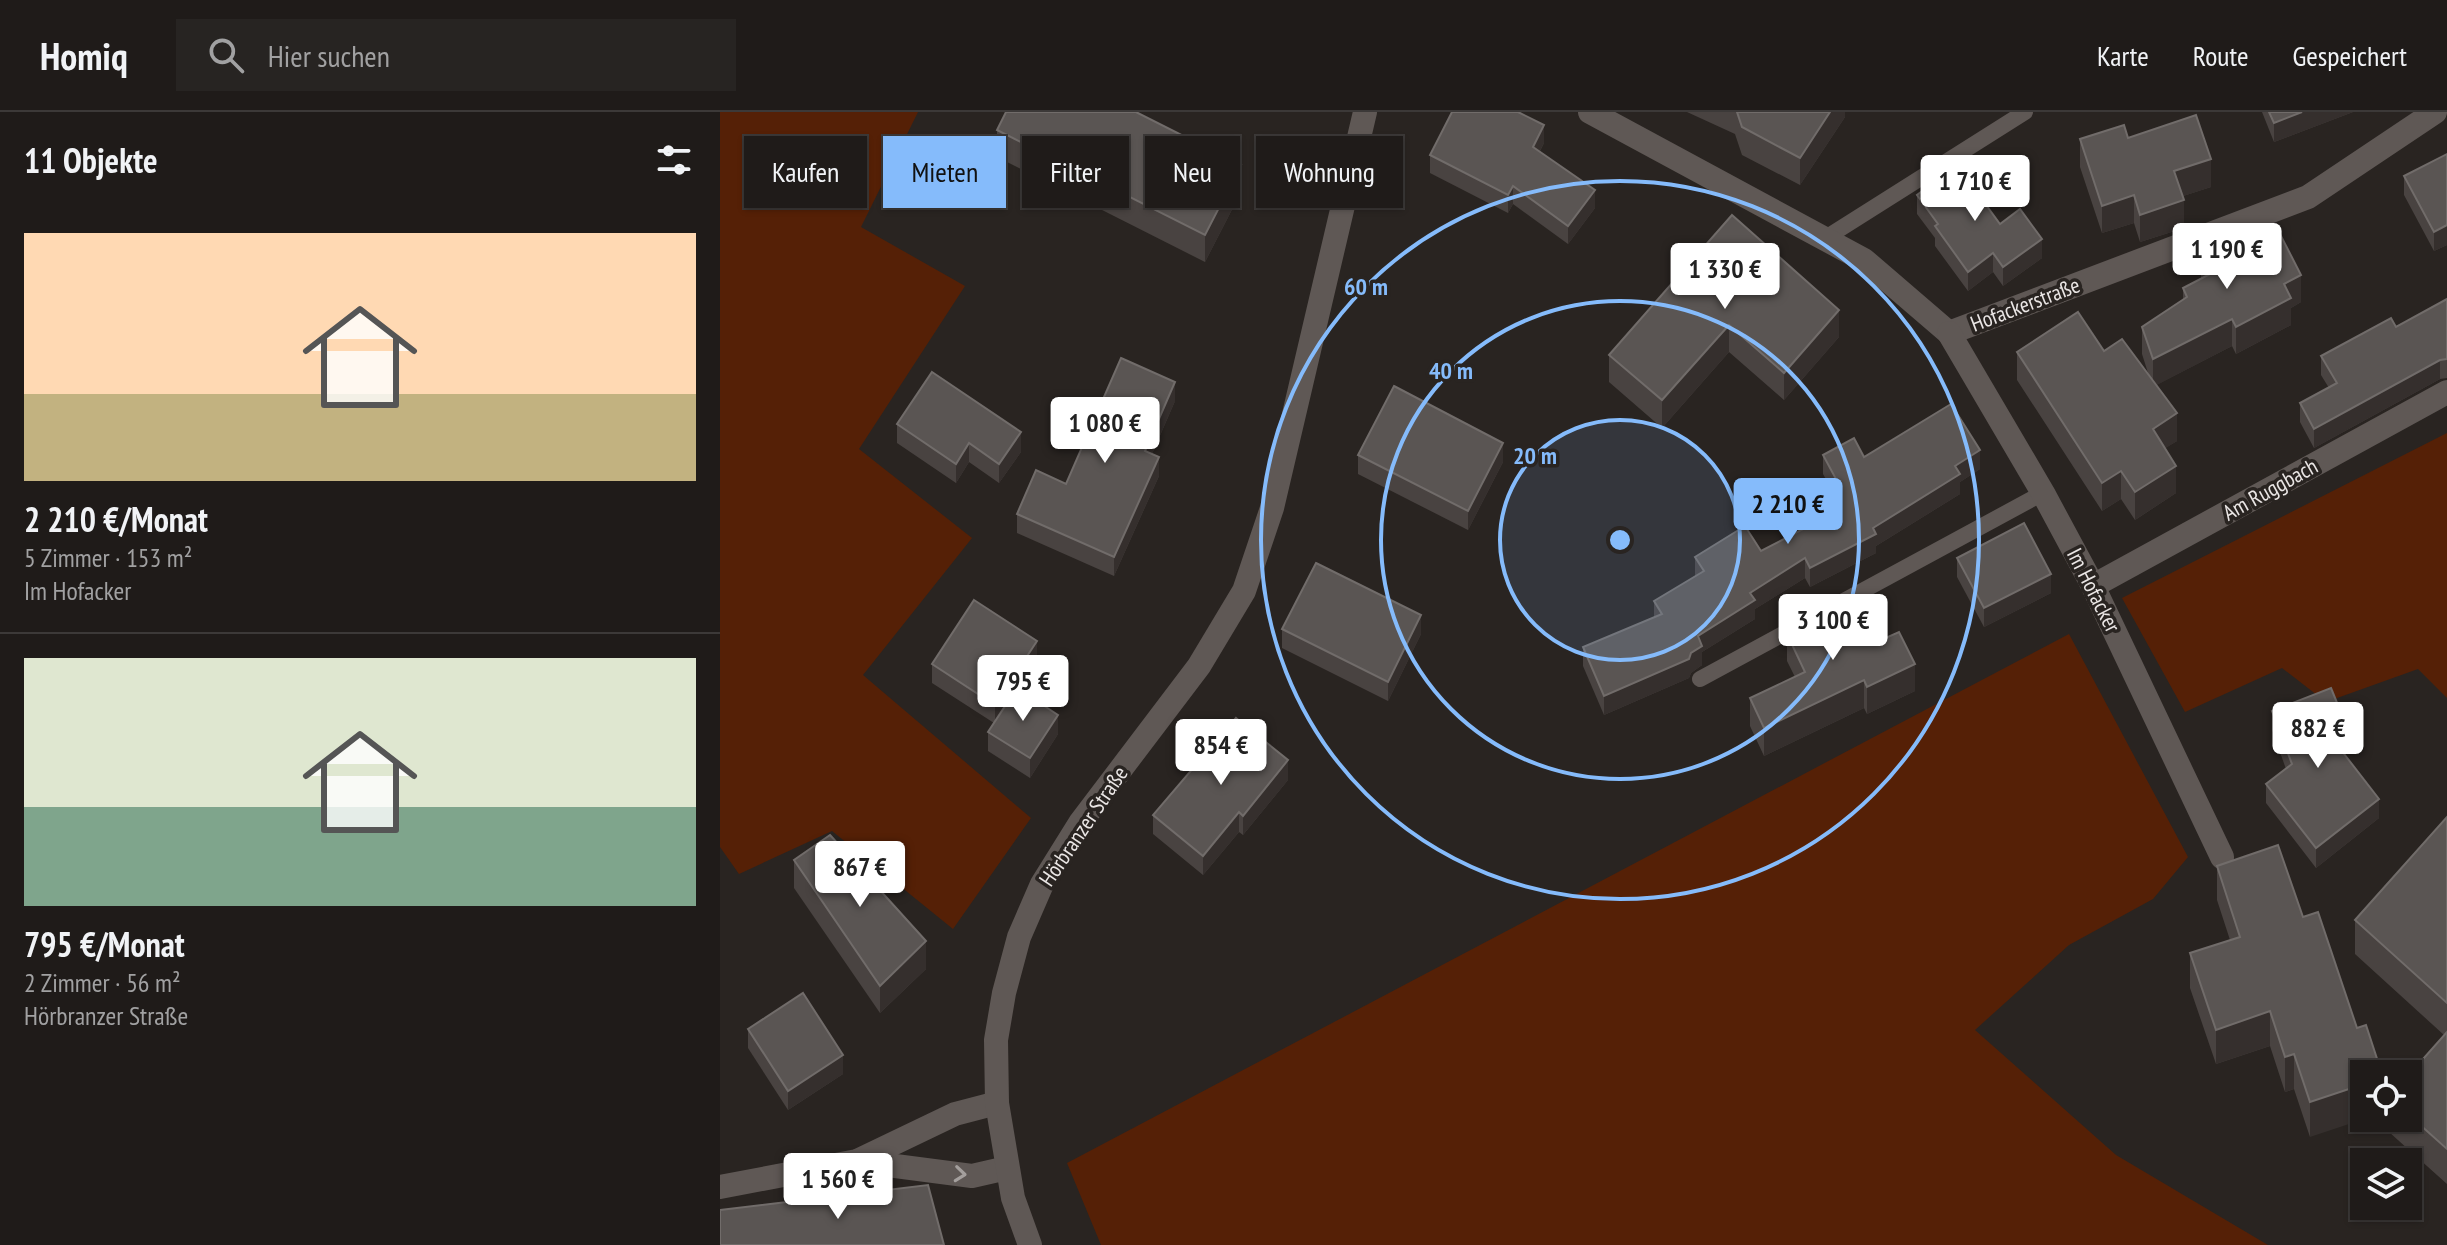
<!DOCTYPE html>
<html lang="de">
<meta charset="utf-8">
<style>
body{margin:0;font-family:"PT Sans Narrow",sans-serif;background:#272422;color:#f1f3f6;height:100vh;display:flex;flex-direction:column;font-size:30px;white-space:nowrap}
*{box-sizing:border-box;margin:0}
p{font-size:26px;color:#a1a1a2}
.icon{flex:none;width:44px;height:44px;fill:none;stroke:currentColor;stroke-width:2;stroke-linecap:round;stroke-linejoin:round}
.map{position:relative;flex:1;overflow:hidden}
.sheet{display:flex;flex-direction:column;background:#1f1b19;width:720px}
.sheet>*{flex:none}
.hud{position:absolute;left:24px;top:24px;width:760px;height:72px;display:flex;gap:16px}
.fabs{position:absolute;left:1630px;top:948px;display:grid;gap:16px}
.fabs a{display:grid;place-items:center;width:72px;height:72px;border-radius:0px;background:#1f1b19;box-shadow:0 2px 6px #0004,0 0 0 2px #3c3938;font-size:40px}
.price{position:absolute;translate:-50% -68px;padding:0 18px;border-radius:8px;background:#fff;color:#222;font-size:26px;line-height:52px;filter:drop-shadow(0 2px 4px #0008)}
.price::after{content:'';position:absolute;left:50%;top:48px;width:24px;height:18px;margin-left:-12px;background:inherit;clip-path:polygon(0 0,100% 0,50% 100%)}
.price.current{background:#85bbfb;color:#111}
ul{padding:0;list-style:none}
li{display:grid;align-content:center;gap:16px;height:424px;padding:0 24px}
li+li{border-top:2px solid #3c3938}
li span{display:grid;place-items:center;height:248px;border-radius:0px;color:#555}
li>.icon{margin-inline-start:auto}
span .icon{width:144px;height:144px;fill:#fffc;stroke-width:1}
li b{font-size:34px}
h2{display:flex;justify-content:space-between;align-items:center;height:96px;padding:0 24px;font-size:34px}
.chip{padding:0 28px;border-radius:0px;background:#1f1b19;box-shadow:0 2px 6px #0004,0 0 0 2px #3c3938;font-size:28px;line-height:72px}
.chip.current{background:#85bbfb;color:#111}
header{display:flex;align-items:center;gap:48px;box-sizing:border-box;height:112px;padding:0 40px;background:#1f1b19;border-bottom:2px solid #3c3938}
header strong{font-size:38px}
nav{display:flex;gap:44px;margin-inline-start:auto;font-size:28px}
.search{width:560px;height:72px;background:#272422;display:flex;align-items:center;gap:20px;box-sizing:border-box;padding:0 28px;border-radius:0px;color:#a1a1a2;font-size:30px}
main{display:flex;flex:1;min-height:0}
.map>svg:first-child{display:block}
.green{fill:#552006}
.lines{fill:none;stroke-linecap:round;stroke-linejoin:round}
.service{stroke:#5f5855;stroke-width:16}
.minor{stroke:#5f5855;stroke-width:24}
.tertiary{stroke:#5f5855;stroke-width:24}
.wall{fill:#494341}
.shaded-wall{fill:#352f2d}
.building{fill:#5a5553;stroke:#716c6a;stroke-width:2}
.oneway{stroke:#a49f9d}
.ring{fill:none;stroke:#85bbfb;stroke-width:4}
.labels{text-anchor:middle;stroke-width:7;stroke-linejoin:round;paint-order:stroke}
.street-label{font-size:22px;fill:#eae6e5;stroke:#292421}
.centre{fill:#85bbfb;stroke:#292421;stroke-width:4}
.ring-label{font-size:24px;text-anchor:middle;font-weight:bold;fill:#85bbfb;stroke:#292421;stroke-width:7;stroke-linejoin:round;paint-order:stroke}
</style>
<header>
<strong>Homiq</strong>
<div class="search"><svg class="icon" aria-label="search" viewBox="0 0 24 24"><circle cx="10" cy="10" r="6"/><path d="M15 15l6 6"/></svg>Hier suchen</div>
<nav><a>Karte</a><a>Route</a><a>Gespeichert</a></nav>
</header>
<main>
<section class="sheet">
<h2>11 Objekte<svg class="icon" aria-label="filters" viewBox="0 0 24 24"><path d="M4 7h16M4 17h16"/><circle cx="9" cy="7" r="2"/><circle cx="15" cy="17" r="2"/></svg></h2>
<ul>
<li><span style="background:linear-gradient(#ffd9b3 65%,#c2b280 0)"><svg class="icon" aria-label="home" viewBox="0 0 24 24"><path d="M3 11l9-7 9 7M6 9v11h12V9"/></svg></span><div><b>2 210 €/Monat</b><p>5 Zimmer · 153 m²</p><p>Im Hofacker</p></div></li>
<li><span style="background:linear-gradient(#dfe7d0 60%,#7fa58c 0)"><svg class="icon" aria-label="home" viewBox="0 0 24 24"><path d="M3 11l9-7 9 7M6 9v11h12V9"/></svg></span><div><b>795 €/Monat</b><p>2 Zimmer · 56 m²</p><p>Hörbranzer Straße</p></div></li>
</ul>
</section>
<div class="map">
<svg width="1727" height="1133" viewBox="0 0 1727 1133">
<rect width="100%" height="100%" fill="#292421"/>
<g class="green">
<polygon points="0,0 198,0 141,115 245,174 139,337 252,426 143,563 311,706 233,817 112,719 19,762 0,735"/>
<polygon points="1727,321 1727,586 1698,557 1606,590 1562,556 1465,600 1402,486"/>
<polygon points="1349,522 1468,745 1433,787 1349,833 1255,918 1396,1043 1548,1133 381,1133 347,1051"/>
</g>
<g class="lines">
<g class="service">
<polyline points="1104,127 1305,0"/>
<polyline points="980,567 1323,381"/>
</g>
<g class="minor">
<polyline points="870,0 1144,148 1229,221 1588,85 1715,0"/>
<polyline points="1229,221 1323,381 1373,474 1502,745"/>
<polyline points="1373,474 1727,280"/>
<polyline points="137,1049 252,1064 287,1056"/>
<polyline points="0,1075 137,1049 235,1002 277,991"/>
</g>
<polyline class="tertiary" points="310,1133 293,1086 277,991 276,928 284,881 299,825 322,772 360,711 479,554 524,479 552,396 645,0"/>
</g>
<g class="wall">
<polygon points="967,0 1125,0 1125,5 1080,73 1022,43 1015,22"/>
<polygon points="1542,0 1633,0 1554,30"/>
<polygon points="277,18 521,80 485,150 277,45"/>
<polygon points="1408,26 1491,75 1463,84 1464,116 1420,130 1414,111 1382,121 1360,55 1360,27"/>
<polygon points="824,31 820,39 875,96 848,132 793,92 788,101 710,61 710,43"/>
<polygon points="1727,42 1727,133 1714,139 1684,83 1684,64"/>
<polygon points="1197,83 1280,112 1322,146 1283,174 1273,160 1248,179 1215,134 1215,126 1197,102"/>
<polygon points="1012,103 1119,225 1064,288 1009,240 942,316 889,270 889,243"/>
<polygon points="1481,145 1581,190 1571,196 1571,213 1516,242 1512,234 1436,273 1457,329 1445,336 1456,381 1415,408 1401,387 1382,399 1297,268 1297,240 1384,239 1429,264 1422,242 1422,215 1463,188 1463,176 1481,167"/>
<polygon points="1727,187 1727,266 1720,267 1594,336 1580,310 1580,291 1609,276 1601,263 1601,244 1676,215"/>
<polygon points="455,289 432,342 439,364 394,464 297,421 297,402 346,372"/>
<polygon points="177,312 301,340 279,371 249,350 236,371 177,331"/>
<polygon points="638,343 783,350 748,418 638,362"/>
<polygon points="1103,343 1144,345 1260,357 1240,370 1240,382 1156,434 1156,441 1090,475 1085,466 1035,497 1035,507 982,540 982,553 971,561 969,566 884,603 863,554 863,535 934,505 934,489 975,464 975,445 1041,439 1098,410 1092,399 1092,379 1108,371 1103,362"/>
<polygon points="1237,446 1331,481 1264,515 1237,465"/>
<polygon points="562,517 701,522 668,589 562,536"/>
<polygon points="1067,522 1159,529 1195,579 1147,602 1144,596 1044,644 1030,614 1030,586 1075,565 1067,549"/>
<polygon points="317,549 298,577 338,622 310,666 268,639 268,620 274,611 212,571 212,552"/>
<polygon points="1552,599 1624,627 1616,630 1659,706 1596,756 1546,691 1546,672 1566,657 1552,618"/>
<polygon points="568,668 523,723 519,720 483,763 433,722 433,703"/>
<polygon points="1727,705 1727,1072 1669,1020 1669,1006 1688,1006 1688,964 1724,923 1635,842 1635,808"/>
<polygon points="74,748 206,857 160,901 74,776"/>
<polygon points="1497,754 1583,805 1598,800 1590,1025 1574,977 1565,980 1550,934 1496,952 1470,876 1470,841 1510,828 1497,788"/>
<polygon points="28,917 123,962 68,998 28,936"/>
</g>
<g class="shaded-wall">
<polygon points="1110,0 1125,0 1125,5 1080,73 1080,46"/>
<polygon points="1582,0 1633,0 1554,30 1554,11"/>
<polygon points="824,13 824,31 813,52 813,35"/>
<polygon points="1491,47 1491,75 1454,87 1454,59"/>
<polygon points="521,53 521,80 485,150 485,123"/>
<polygon points="793,74 793,92 788,101 788,83"/>
<polygon points="875,78 875,96 848,132 848,114"/>
<polygon points="1414,83 1414,111 1382,121 1382,94"/>
<polygon points="1464,88 1464,116 1420,130 1420,103"/>
<polygon points="1727,113 1727,133 1714,139 1714,120"/>
<polygon points="1322,127 1322,146 1283,174 1283,155"/>
<polygon points="1273,141 1273,160 1248,179 1248,160"/>
<polygon points="1581,163 1581,190 1571,196 1571,213 1516,242 1516,215 1564,172"/>
<polygon points="1119,198 1119,225 1064,288 1064,261"/>
<polygon points="1512,207 1512,234 1433,275 1433,247"/>
<polygon points="1009,213 1009,240 942,316 942,288"/>
<polygon points="1720,248 1720,267 1594,336 1594,317"/>
<polygon points="455,270 455,289 425,358 425,339"/>
<polygon points="1457,301 1457,329 1433,344 1433,317"/>
<polygon points="301,320 301,340 279,371 279,352"/>
<polygon points="249,331 249,350 236,371 236,352"/>
<polygon points="783,331 783,350 748,418 748,399"/>
<polygon points="1260,338 1260,357 1240,370 1240,382 1156,434 1156,441 1090,475 1090,456 1153,416 1235,354"/>
<polygon points="439,345 439,364 394,464 394,445"/>
<polygon points="1456,354 1456,381 1415,408 1415,380"/>
<polygon points="1401,359 1401,387 1382,399 1382,371"/>
<polygon points="1085,446 1085,466 1035,497 1035,507 982,540 982,553 971,561 969,566 884,603 884,584 978,524 1030,481"/>
<polygon points="1331,462 1331,481 1264,515 1264,496"/>
<polygon points="701,503 701,522 668,589 668,570"/>
<polygon points="317,529 317,549 275,612 275,593"/>
<polygon points="1195,552 1195,579 1147,602 1147,575"/>
<polygon points="1144,568 1144,596 1044,644 1044,616"/>
<polygon points="338,603 338,622 310,666 310,646"/>
<polygon points="1624,608 1624,627 1604,635 1604,616"/>
<polygon points="568,648 568,668 523,723 523,704"/>
<polygon points="1659,687 1659,706 1596,756 1596,736"/>
<polygon points="519,700 519,720 483,763 483,744"/>
<polygon points="206,829 206,857 160,901 160,874"/>
<polygon points="1550,899 1550,934 1496,952 1496,918"/>
<polygon points="1574,942 1574,977 1565,980 1565,945"/>
<polygon points="123,943 123,962 68,998 68,979"/>
<polygon points="1644,972 1644,1006 1647,1006 1590,1025 1590,990"/>
</g>
<g class="building">
<polygon points="286,0 416,0 521,53 485,123 277,18"/>
<polygon points="732,0 798,0 824,13 813,35 875,78 848,114 793,74 788,83 710,43"/>
<polygon points="1017,0 1110,0 1080,46 1022,15"/>
<polygon points="1549,0 1582,0 1554,11"/>
<polygon points="1476,3 1491,47 1454,59 1464,88 1420,103 1414,83 1382,94 1360,27 1404,13 1408,26"/>
<polygon points="1727,42 1727,113 1714,120 1684,64"/>
<polygon points="1237,53 1280,112 1300,97 1322,127 1283,155 1273,141 1248,160 1215,114 1218,112 1197,83"/>
<polygon points="1012,103 1119,198 1064,261 1009,213 942,288 889,243"/>
<polygon points="1536,117 1542,129 1559,120 1581,163 1564,172 1571,186 1516,215 1512,207 1433,247 1422,215 1467,185 1463,176 1490,162 1481,145"/>
<polygon points="1727,187 1727,247 1720,248 1594,317 1580,291 1617,271 1601,244 1671,206 1676,215"/>
<polygon points="1358,200 1384,239 1402,227 1457,301 1433,317 1456,354 1415,380 1401,359 1382,371 1297,240"/>
<polygon points="401,246 455,270 425,339 439,345 394,445 297,402 316,358 346,372"/>
<polygon points="212,260 301,320 279,352 249,331 236,352 177,312"/>
<polygon points="674,274 783,331 748,399 638,343"/>
<polygon points="1231,292 1260,338 1235,354 1240,362 1153,416 1156,422 1090,456 1085,446 1030,481 1035,488 978,524 982,534 971,541 969,547 884,584 863,535 942,502 934,489 984,459 975,445 1025,414 1041,439 1106,405 1092,379 1116,367 1103,343 1134,326 1144,345"/>
<polygon points="1304,411 1331,462 1264,496 1237,446"/>
<polygon points="596,451 701,503 668,570 562,517"/>
<polygon points="1139,487 1159,529 1179,520 1195,552 1147,575 1144,568 1044,616 1030,586 1085,560 1067,522"/>
<polygon points="254,488 317,529 275,593 212,552"/>
<polygon points="297,576 338,603 310,646 268,620"/>
<polygon points="1611,576 1624,608 1604,616 1659,687 1596,736 1546,672 1572,652 1552,599"/>
<polygon points="516,606 568,648 523,704 519,700 483,744 433,703"/>
<polygon points="1727,705 1727,891 1635,808"/>
<polygon points="110,723 206,829 160,874 74,748"/>
<polygon points="1558,733 1583,805 1598,800 1637,916 1646,913 1662,962 1644,962 1644,972 1590,990 1574,942 1565,945 1550,899 1496,918 1470,841 1520,825 1497,754"/>
<polygon points="83,881 123,943 68,979 28,917"/>
<polygon points="1727,920 1727,1037 1688,1002 1688,964"/>
<polygon points="208,1073 224,1133 0,1133 0,1098"/>
</g>
<defs><path id="oneway-chevron" d="M-2-3.5L2.5 0L-2 3.5" fill="none" stroke-width="1.6" stroke-linecap="round" stroke-linejoin="round" transform="scale(2)"/></defs>
<use class="oneway" href="#oneway-chevron" transform="translate(240 1062) rotate(6)"/>
<circle cx="900" cy="428" r="120" fill="#85bbfb" fill-opacity=".12"/>
<g class="ring">
<circle cx="900" cy="428" r="120"/>
<circle cx="900" cy="428" r="239"/>
<circle cx="900" cy="428" r="359"/>
</g>
<g class="labels">
<g class="street-label">
<text transform="translate(1305 192) rotate(-21)" y="8">Hofackerstraße</text>
<text transform="translate(1550 377) rotate(-29)" y="8">Am Ruggbach</text>
<text transform="translate(1374 478) rotate(63)" y="8">Im Hofacker</text>
<text transform="translate(363 714) rotate(-56)" y="8">Hörbranzer Straße</text>
</g>
</g>
<circle cx="900" cy="428" r="12" class="centre"/>
<g class="ring-label">
<text x="646" y="183">60 m</text>
<text x="731" y="267">40 m</text>
<text x="815" y="352">20 m</text>
</g>
</svg>
<div class="fabs">
<a><svg class="icon" aria-label="locate" viewBox="0 0 24 24"><circle cx="12" cy="12" r="6"/><path d="M12 2v4M12 18v4M2 12h4M18 12h4"/></svg></a>
<a><svg class="icon" aria-label="layers" viewBox="0 0 24 24"><path d="M12 4l9 5-9 5-9-5zM3 14l9 5 9-5"/></svg></a>
</div>
<b class="price" style="left:1255px;top:111px">1 710 €</b>
<b class="price" style="left:1507px;top:179px">1 190 €</b>
<b class="price" style="left:1005px;top:199px">1 330 €</b>
<b class="price" style="left:385px;top:353px">1 080 €</b>
<b class="price current" style="left:1068px;top:434px">2 210 €</b>
<b class="price" style="left:1113px;top:550px">3 100 €</b>
<b class="price" style="left:303px;top:611px">795 €</b>
<b class="price" style="left:1598px;top:658px">882 €</b>
<b class="price" style="left:501px;top:675px">854 €</b>
<b class="price" style="left:140px;top:797px">867 €</b>
<b class="price" style="left:118px;top:1109px">1 560 €</b>
<div class="hud">
<a class="chip">Kaufen</a>
<a class="chip current">Mieten</a>
<a class="chip">Filter</a>
<a class="chip">Neu</a>
<a class="chip">Wohnung</a>
</div>
</div>
</main>
